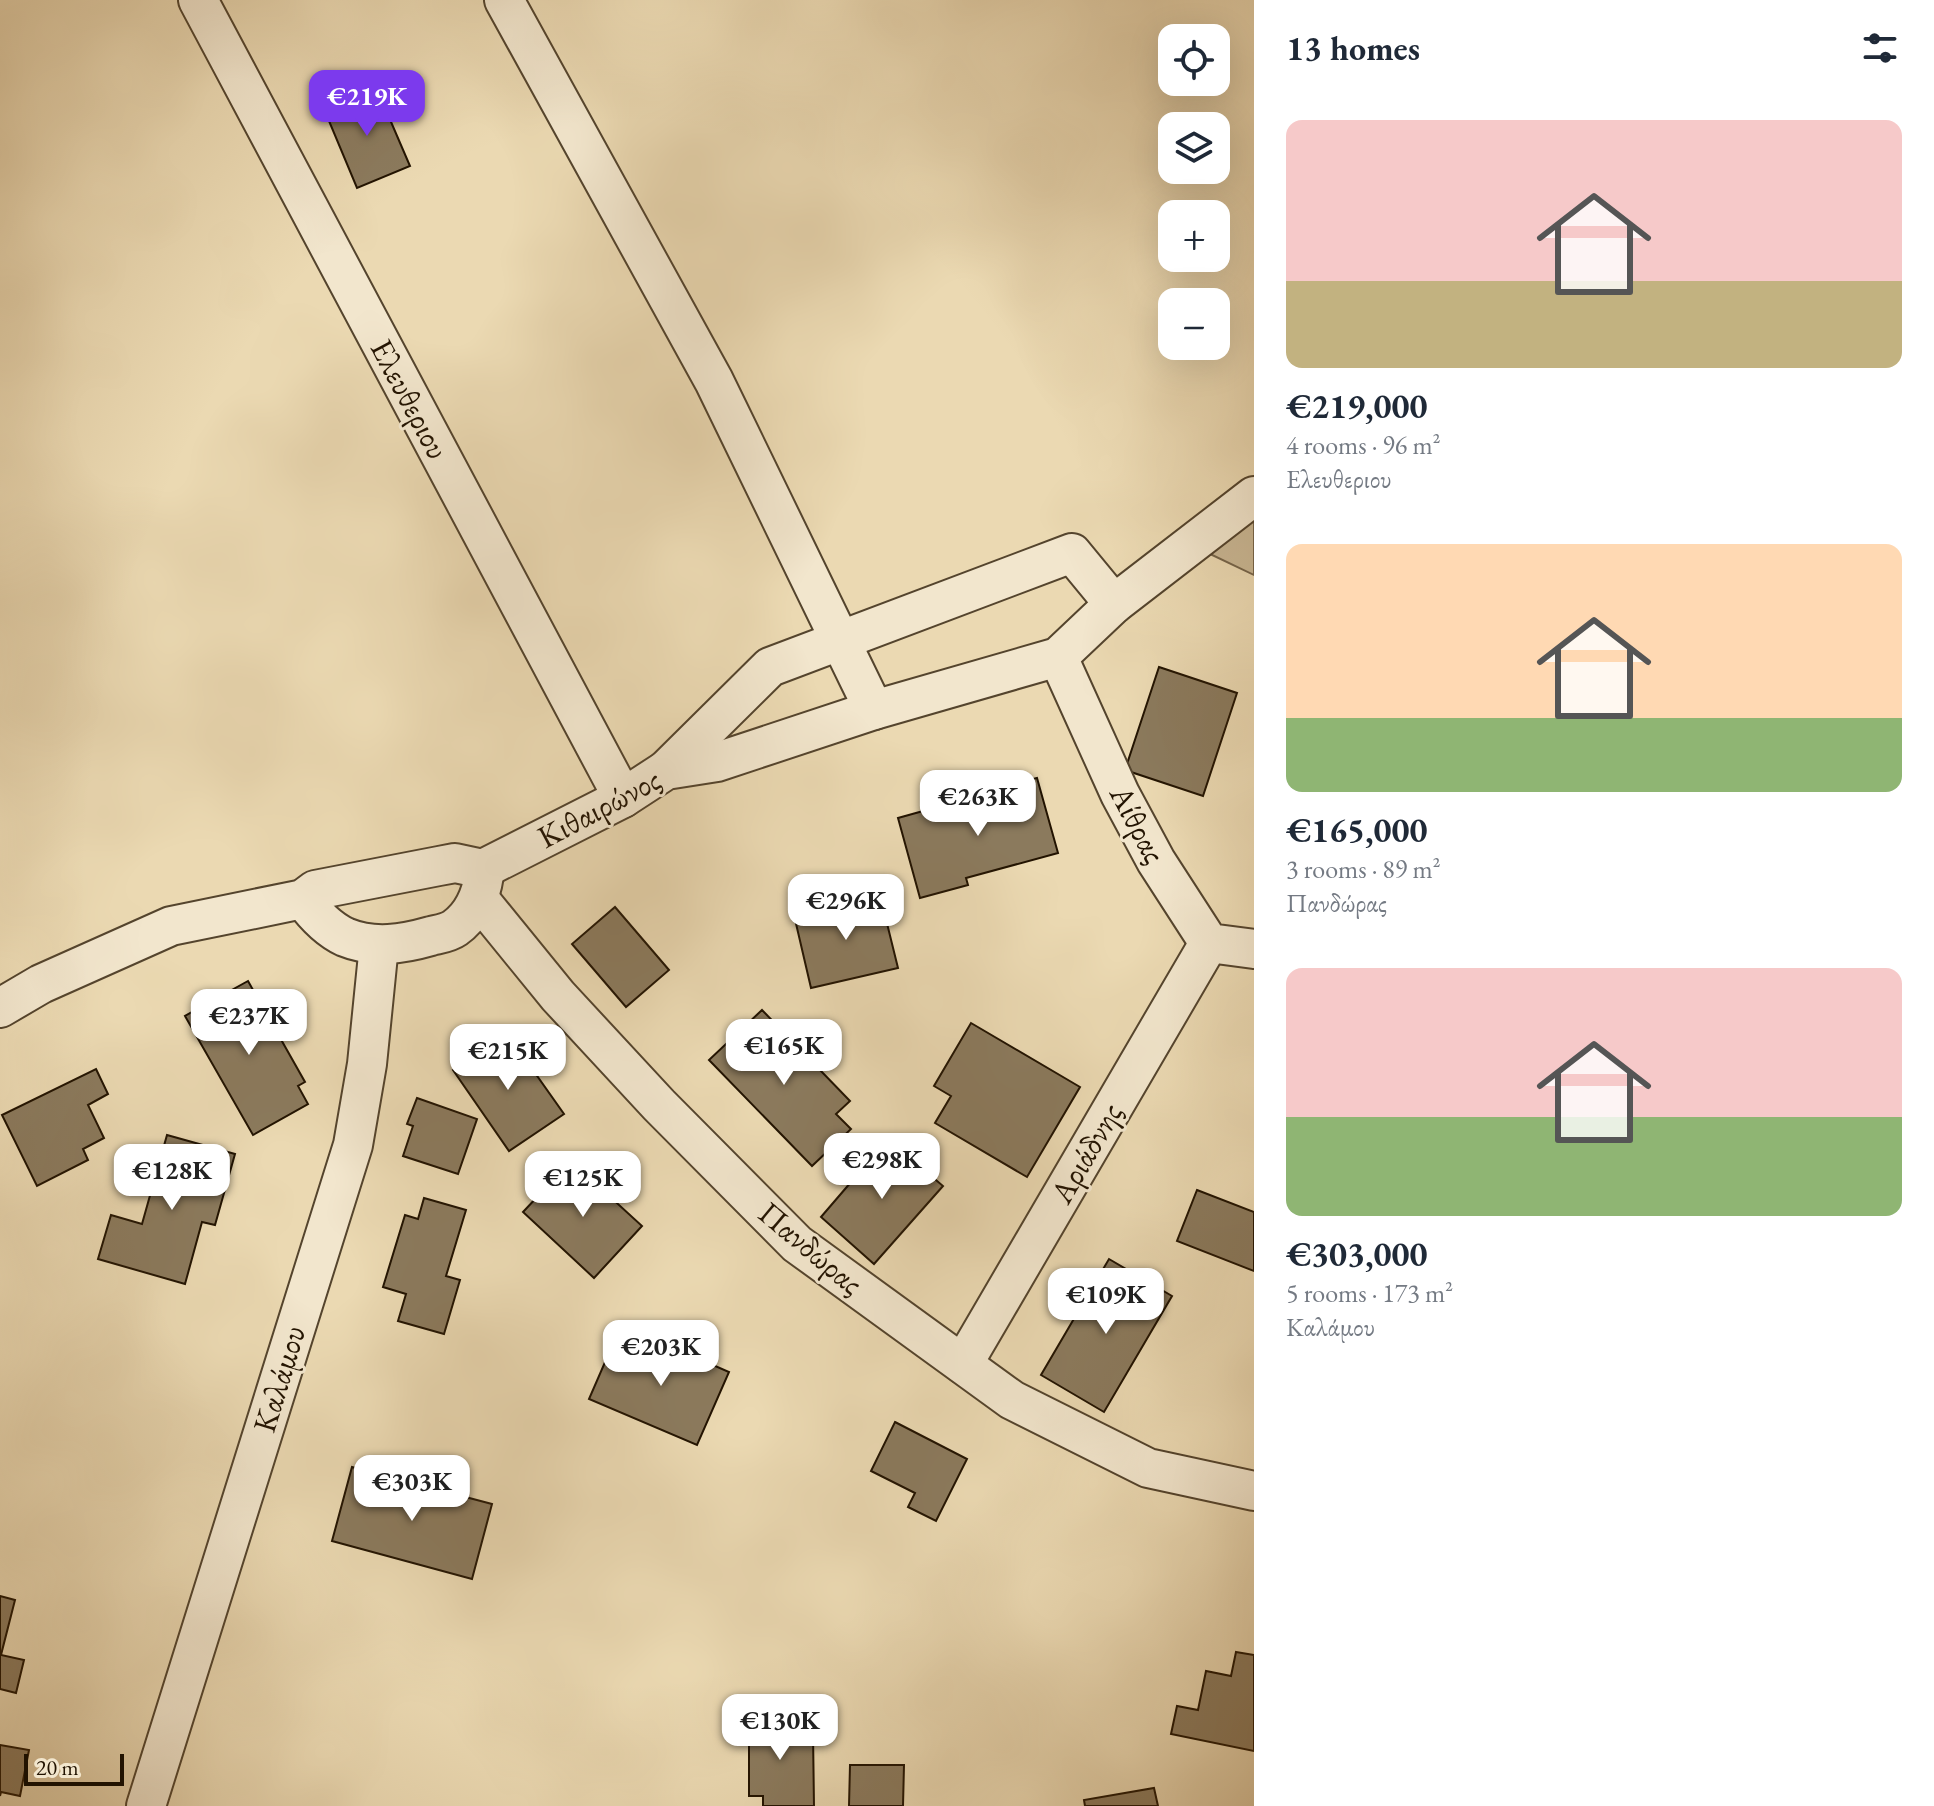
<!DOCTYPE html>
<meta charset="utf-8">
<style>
body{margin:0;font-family:"EB Garamond",serif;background:#f2f2f3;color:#1f2937;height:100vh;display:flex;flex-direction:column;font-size:30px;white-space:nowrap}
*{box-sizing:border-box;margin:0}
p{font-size:26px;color:#747a83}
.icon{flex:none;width:44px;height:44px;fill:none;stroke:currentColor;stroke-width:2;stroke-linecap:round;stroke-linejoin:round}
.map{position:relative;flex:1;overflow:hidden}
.sheet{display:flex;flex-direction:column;background:#fff;width:680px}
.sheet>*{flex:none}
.buttons{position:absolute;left:1158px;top:24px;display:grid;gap:16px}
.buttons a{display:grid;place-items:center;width:72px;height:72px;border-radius:16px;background:#fff;box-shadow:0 8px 32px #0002;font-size:40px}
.scale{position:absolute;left:24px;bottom:20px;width:100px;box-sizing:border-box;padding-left:8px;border:4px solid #221301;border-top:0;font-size:22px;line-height:28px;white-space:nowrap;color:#221301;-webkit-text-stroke:6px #f2e6cd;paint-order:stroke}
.price{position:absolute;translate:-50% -68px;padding:0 18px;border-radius:16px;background:#fff;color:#222;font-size:26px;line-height:52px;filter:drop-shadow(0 2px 4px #0008)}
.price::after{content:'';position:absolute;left:50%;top:48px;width:24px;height:18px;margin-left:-12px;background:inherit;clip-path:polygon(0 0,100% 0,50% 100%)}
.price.active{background:#7c3aed;color:#fff}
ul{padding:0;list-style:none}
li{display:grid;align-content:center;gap:16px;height:424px;padding:0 32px}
li span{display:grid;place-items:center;height:248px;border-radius:16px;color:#555}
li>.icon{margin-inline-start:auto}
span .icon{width:144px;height:144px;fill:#fffc;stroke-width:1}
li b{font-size:34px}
h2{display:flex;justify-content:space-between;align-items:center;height:96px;padding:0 32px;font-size:34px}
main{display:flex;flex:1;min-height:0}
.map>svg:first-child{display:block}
.green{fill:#c9b794;stroke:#76654a;stroke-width:2}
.building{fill:#8b7a5d;stroke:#221301;stroke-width:2}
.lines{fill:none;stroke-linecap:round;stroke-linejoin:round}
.minor-casing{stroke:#54442d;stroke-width:42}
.minor{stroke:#f2e6cd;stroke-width:38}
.labels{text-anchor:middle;stroke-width:6;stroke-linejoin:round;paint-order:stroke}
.street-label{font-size:32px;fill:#221301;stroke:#f2e6cd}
</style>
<main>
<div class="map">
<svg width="1254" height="1806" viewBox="0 0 1254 1806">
<rect width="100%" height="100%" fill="#ebd9b2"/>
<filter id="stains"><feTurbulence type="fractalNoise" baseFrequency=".0025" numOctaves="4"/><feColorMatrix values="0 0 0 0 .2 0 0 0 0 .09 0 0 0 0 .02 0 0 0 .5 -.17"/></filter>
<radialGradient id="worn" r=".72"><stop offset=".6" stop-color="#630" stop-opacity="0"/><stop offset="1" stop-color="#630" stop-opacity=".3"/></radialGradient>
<polygon class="green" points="1254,520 1254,575 1208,553"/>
<g class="building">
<polygon points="376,87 410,166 357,188 324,109"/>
<polygon points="1159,667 1237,693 1203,796 1125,770"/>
<polygon points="1037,778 1058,853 966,878 968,885 920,898 898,818 941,806 943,814 995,799 993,789"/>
<polygon points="880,895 898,968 811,988 794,915"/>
<polygon points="615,907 669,970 626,1007 572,944"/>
<polygon points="248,981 305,1082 298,1086 308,1104 253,1135 185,1016"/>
<polygon points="762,1010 850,1101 836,1114 851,1129 812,1166 709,1060"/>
<polygon points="971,1023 1080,1087 1027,1177 935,1123 951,1096 934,1086"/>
<polygon points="506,1032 564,1114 509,1151 453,1070"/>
<polygon points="96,1069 108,1094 88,1105 104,1138 83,1149 88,1160 37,1186 2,1115"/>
<polygon points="417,1098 477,1119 458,1174 403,1156 413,1126 407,1124"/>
<polygon points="167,1135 235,1154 215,1225 202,1222 185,1284 98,1259 111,1215 142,1224"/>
<polygon points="888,1139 943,1186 874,1264 821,1217"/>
<polygon points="571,1161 642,1226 594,1278 523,1212"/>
<polygon points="1197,1190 1254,1212 1254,1271 1177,1241"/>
<polygon points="424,1198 466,1210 446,1276 460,1280 444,1334 398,1321 406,1294 383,1287 405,1215 418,1219"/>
<polygon points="1109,1259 1172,1296 1104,1412 1041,1375"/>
<polygon points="642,1334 729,1372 697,1445 589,1399 612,1346 633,1355"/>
<polygon points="895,1422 967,1459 936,1521 908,1507 915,1493 871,1471"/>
<polygon points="352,1467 492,1504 472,1579 332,1541"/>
<polygon points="0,1596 15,1600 1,1655 24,1660 16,1693 0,1689"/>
<polygon points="1236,1652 1254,1655 1254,1751 1171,1734 1177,1706 1198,1710 1206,1671 1231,1676"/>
<polygon points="757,1704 780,1704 780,1734 813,1733 814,1806 763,1806 763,1796 749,1796 749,1734 757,1734"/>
<polygon points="0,1745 29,1750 20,1796 1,1792 0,1796"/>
<polygon points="850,1765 904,1765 903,1806 849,1806"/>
<polygon points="1154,1788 1158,1806 1085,1806 1084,1800"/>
</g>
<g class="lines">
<defs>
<g id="minor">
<polyline points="198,0 623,798"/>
<polyline points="504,0 714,381 874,710"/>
<polyline points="1058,657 1120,794 1156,861 1209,943 1254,949"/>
<polyline points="666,770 770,667 1072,553 1114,604"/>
<path d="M 303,899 C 314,914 328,929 345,937 C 374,949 403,944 431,936 C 439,934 448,933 455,928 C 473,915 481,896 484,875"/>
<polyline points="479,899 558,996 659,1105 797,1244 1012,1400 1148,1468 1254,1491"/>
<polyline points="0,1008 41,984 171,926 303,899 315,890 439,866 455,863 483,869 623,798 666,770 717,762 874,710 1058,657 1114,604 1254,496"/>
<polyline points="963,1364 1209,943"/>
<polyline points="146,1806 353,1145 367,1064 379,945"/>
</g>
</defs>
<use href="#minor" class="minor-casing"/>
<use href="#minor" class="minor"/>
</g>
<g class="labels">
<g class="street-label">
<text transform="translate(410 399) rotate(62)" y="11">Ελευθεριου</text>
<text transform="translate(599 808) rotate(-28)" y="11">Κιθαιρώνος</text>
<text transform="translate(1138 824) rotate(62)" y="11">Αίθρας</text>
<text transform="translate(1086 1153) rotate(-60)" y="11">Αριάδνης</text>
<text transform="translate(811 1248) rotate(40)" y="11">Πανδώρας</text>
<text transform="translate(279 1379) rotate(-73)" y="11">Καλάμου</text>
</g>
</g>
<rect width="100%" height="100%" filter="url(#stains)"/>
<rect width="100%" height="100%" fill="url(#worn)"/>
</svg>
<div class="buttons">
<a><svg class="icon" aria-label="locate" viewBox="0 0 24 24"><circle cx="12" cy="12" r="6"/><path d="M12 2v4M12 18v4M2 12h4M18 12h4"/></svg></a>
<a><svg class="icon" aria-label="layers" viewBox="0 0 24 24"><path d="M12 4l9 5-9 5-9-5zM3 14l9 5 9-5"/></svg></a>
<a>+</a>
<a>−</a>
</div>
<div class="scale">20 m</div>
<b class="price active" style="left:367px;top:138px">€219K</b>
<b class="price" style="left:978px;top:838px">€263K</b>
<b class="price" style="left:846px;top:942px">€296K</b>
<b class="price" style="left:249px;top:1057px">€237K</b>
<b class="price" style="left:784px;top:1087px">€165K</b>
<b class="price" style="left:508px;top:1092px">€215K</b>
<b class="price" style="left:882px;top:1201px">€298K</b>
<b class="price" style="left:172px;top:1212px">€128K</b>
<b class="price" style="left:583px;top:1219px">€125K</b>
<b class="price" style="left:1106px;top:1336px">€109K</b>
<b class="price" style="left:661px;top:1388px">€203K</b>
<b class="price" style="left:412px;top:1523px">€303K</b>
<b class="price" style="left:780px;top:1762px">€130K</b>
</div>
<section class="sheet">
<h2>13 homes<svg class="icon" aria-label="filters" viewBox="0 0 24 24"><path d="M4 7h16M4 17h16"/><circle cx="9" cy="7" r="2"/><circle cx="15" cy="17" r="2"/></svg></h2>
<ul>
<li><span style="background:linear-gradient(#f6c9c9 65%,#c2b280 0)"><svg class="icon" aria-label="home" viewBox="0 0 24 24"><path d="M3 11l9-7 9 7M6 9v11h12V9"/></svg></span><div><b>€219,000</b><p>4 rooms · 96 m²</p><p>Ελευθεριου</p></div></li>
<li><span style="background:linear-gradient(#ffd9b3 70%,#8fb573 0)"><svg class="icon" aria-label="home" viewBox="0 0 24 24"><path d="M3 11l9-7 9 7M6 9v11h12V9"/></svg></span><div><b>€165,000</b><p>3 rooms · 89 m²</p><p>Πανδώρας</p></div></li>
<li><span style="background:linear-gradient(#f6c9c9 60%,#8fb573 0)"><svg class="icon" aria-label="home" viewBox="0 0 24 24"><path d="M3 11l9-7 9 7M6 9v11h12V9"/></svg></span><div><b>€303,000</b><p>5 rooms · 173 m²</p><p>Καλάμου</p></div></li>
</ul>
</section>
</main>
